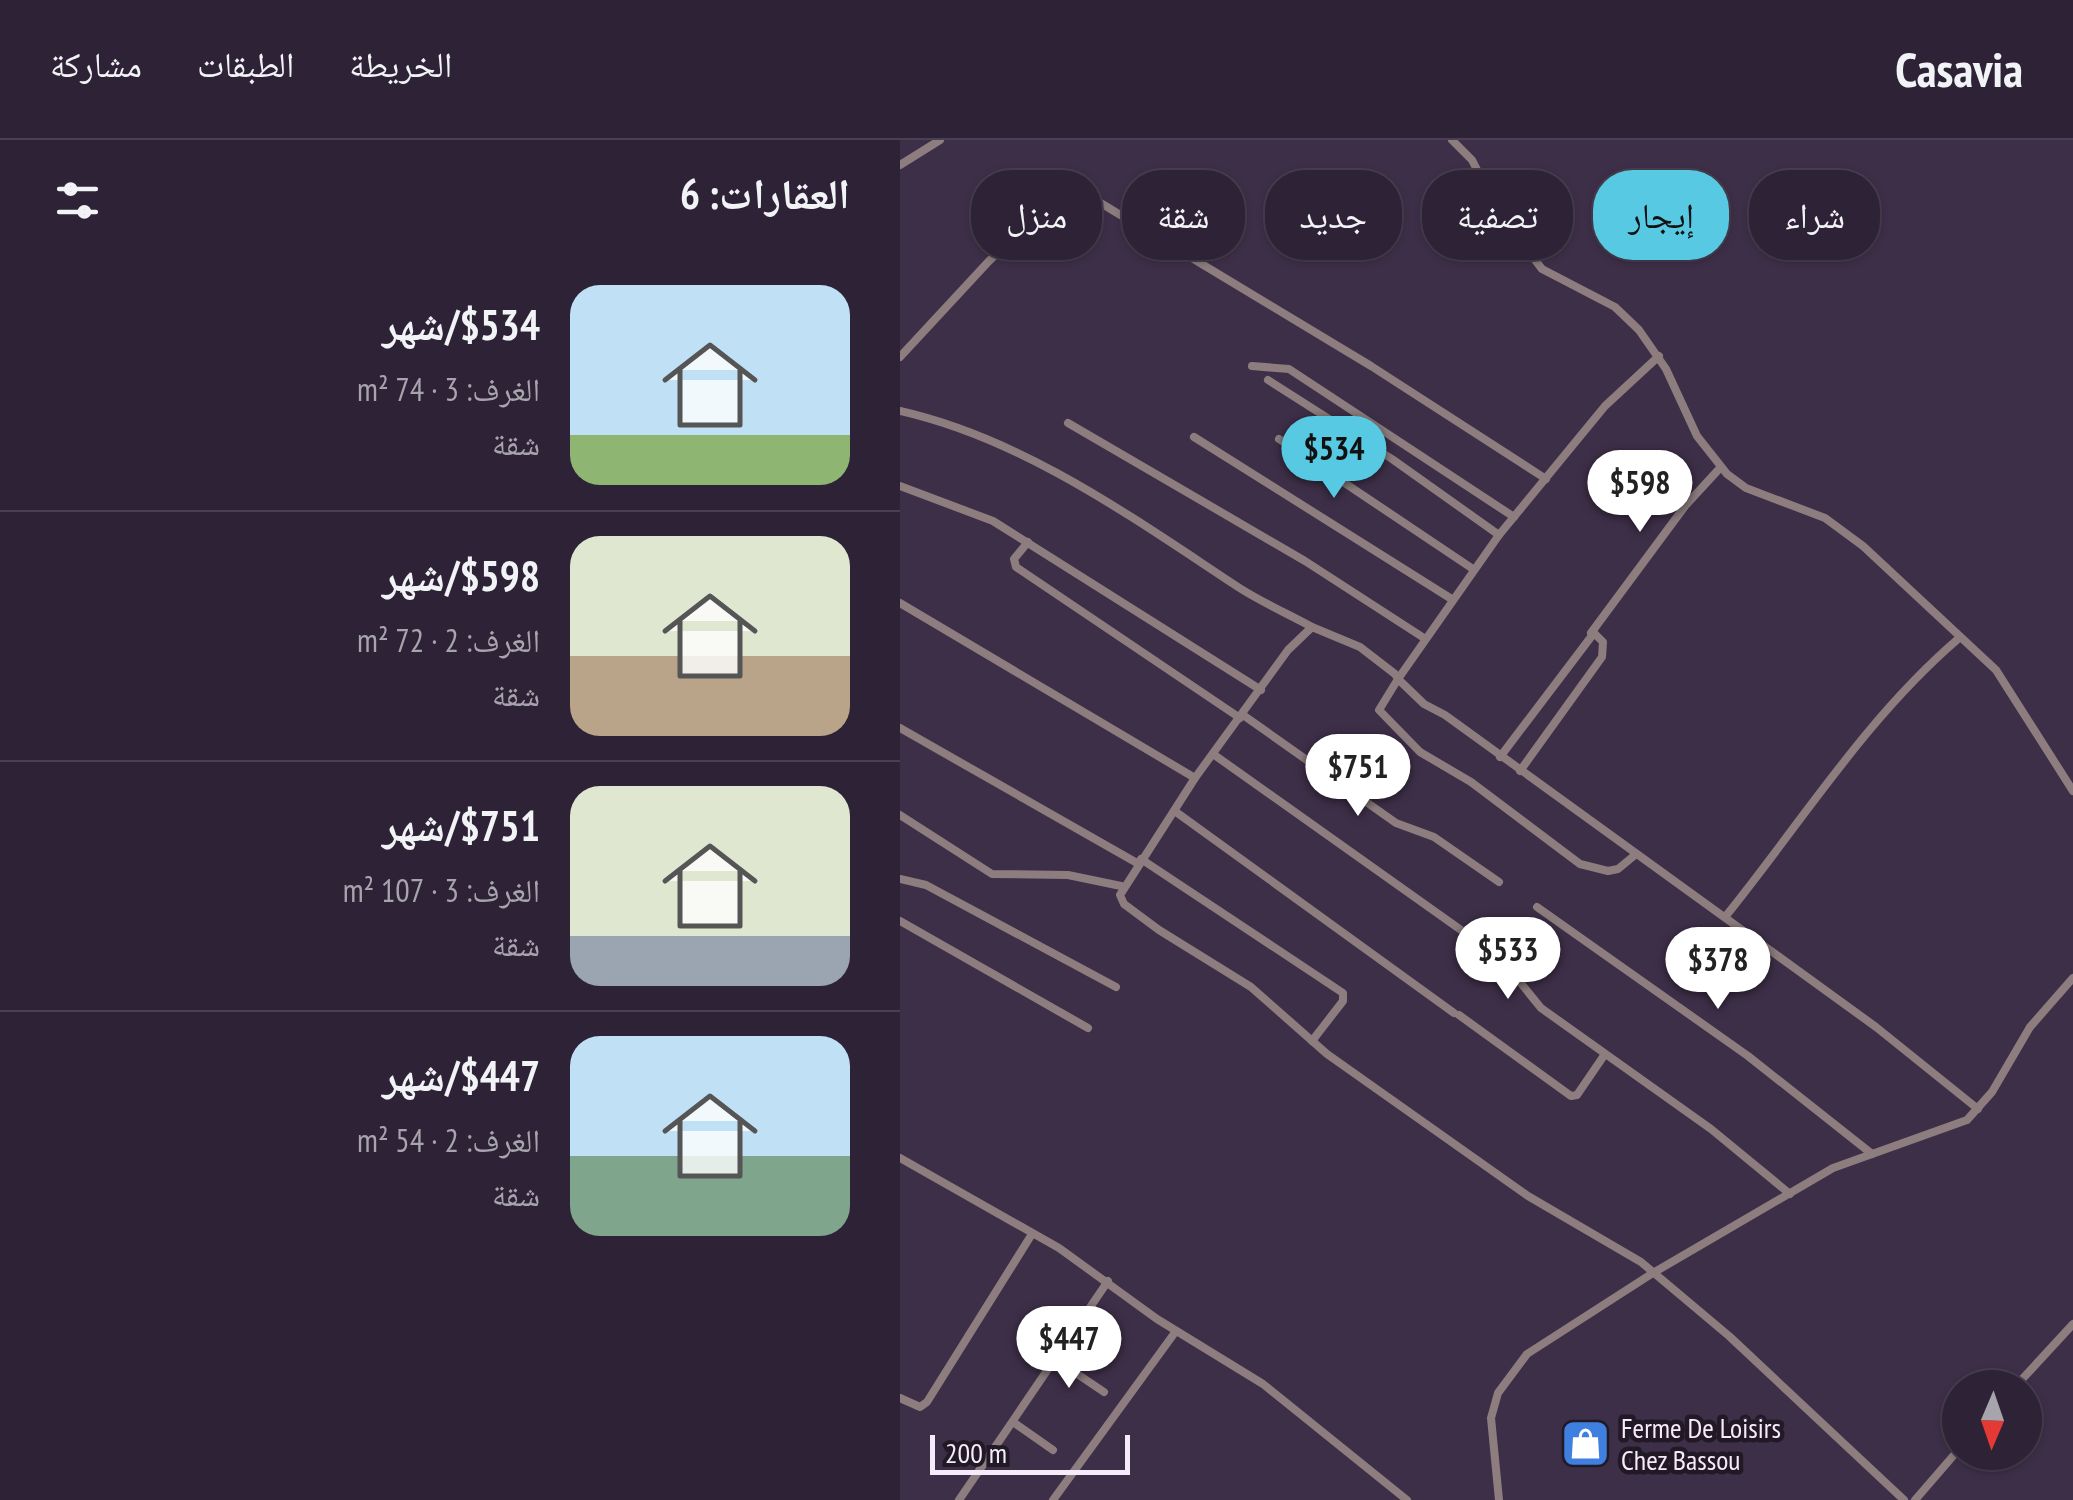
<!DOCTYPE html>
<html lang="ar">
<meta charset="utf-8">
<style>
body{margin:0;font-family:"PT Sans Narrow","Noto Naskh Arabic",sans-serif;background:#3a2f42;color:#f1f3f6;direction:rtl;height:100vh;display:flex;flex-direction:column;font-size:38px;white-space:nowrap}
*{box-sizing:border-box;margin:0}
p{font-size:32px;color:#a7a4ad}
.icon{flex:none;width:55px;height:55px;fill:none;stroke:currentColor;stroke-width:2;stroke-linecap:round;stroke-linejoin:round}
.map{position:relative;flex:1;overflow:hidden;direction:ltr}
.panel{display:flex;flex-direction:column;background:#2e2336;width:900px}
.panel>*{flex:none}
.banner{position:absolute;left:30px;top:30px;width:950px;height:90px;direction:rtl;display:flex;gap:20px}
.needle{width:65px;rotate:182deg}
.controls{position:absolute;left:1042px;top:1230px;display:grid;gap:20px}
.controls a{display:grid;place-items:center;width:100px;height:100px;border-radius:50%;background:#2e2336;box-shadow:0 2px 8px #0004,0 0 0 2px #494051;font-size:50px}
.scale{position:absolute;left:30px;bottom:25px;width:200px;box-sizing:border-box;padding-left:10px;border:5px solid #f5ebfb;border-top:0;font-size:28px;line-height:35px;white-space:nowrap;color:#f5ebfb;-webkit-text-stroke:8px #211a26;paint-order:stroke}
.price{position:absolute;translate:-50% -85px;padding:0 22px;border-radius:35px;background:#fff;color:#222;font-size:32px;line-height:65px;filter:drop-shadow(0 2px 5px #0008)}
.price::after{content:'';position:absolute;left:50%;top:60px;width:30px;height:22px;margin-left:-15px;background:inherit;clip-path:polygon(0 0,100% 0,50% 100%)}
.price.active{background:#58c9e3;color:#111}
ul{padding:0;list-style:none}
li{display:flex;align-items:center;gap:30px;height:250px;padding:0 50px}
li+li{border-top:2px solid #494051}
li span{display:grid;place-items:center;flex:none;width:280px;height:200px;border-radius:30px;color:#555}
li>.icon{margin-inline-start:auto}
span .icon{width:120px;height:120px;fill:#fffc;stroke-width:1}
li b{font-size:42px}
h2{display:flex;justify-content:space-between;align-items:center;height:120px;padding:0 50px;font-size:42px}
.chip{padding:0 35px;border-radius:40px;background:#2e2336;box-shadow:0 2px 8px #0004,0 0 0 2px #494051;font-size:35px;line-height:90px}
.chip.active{background:#58c9e3;color:#111}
header{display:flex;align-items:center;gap:60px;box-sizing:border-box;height:140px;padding:0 50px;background:#2e2336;border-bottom:2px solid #494051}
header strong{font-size:48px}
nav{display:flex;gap:55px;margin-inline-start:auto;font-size:35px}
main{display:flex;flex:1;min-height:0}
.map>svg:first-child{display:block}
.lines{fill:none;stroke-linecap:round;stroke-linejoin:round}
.street{stroke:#8d7d7e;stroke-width:8}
.labels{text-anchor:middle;stroke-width:9;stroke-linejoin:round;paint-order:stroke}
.poi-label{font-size:28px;fill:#f5ebfb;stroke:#211a26;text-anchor:start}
</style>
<header>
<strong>Casavia</strong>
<nav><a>الخريطة</a><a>الطبقات</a><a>مشاركة</a></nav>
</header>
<main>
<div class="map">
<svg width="1173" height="1360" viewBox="0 0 1173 1360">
<rect width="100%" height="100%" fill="#3e2f48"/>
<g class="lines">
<g class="street">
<polyline points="552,0 572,20 599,73 642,129 715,167 739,190 766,229 797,296 827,334 846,348 925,378 963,406 1096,530 1173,651"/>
<polyline points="0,25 40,0"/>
<polyline points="759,216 705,266 599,395 498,539 524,564 545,575 976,887 1078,969"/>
<polyline points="0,217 89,121 160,55 174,47 471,226 646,339"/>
<polyline points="352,226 389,229 614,377"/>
<polyline points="368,240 492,319 599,395"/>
<path d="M 0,271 C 124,299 233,378 338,447 C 361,462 388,474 412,487"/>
<polyline points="168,283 405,421 524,498"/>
<polyline points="294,297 550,458"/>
<polyline points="379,299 573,429"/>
<polyline points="0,346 93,381 361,550"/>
<polyline points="128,402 114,419 116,427 340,578"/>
<polyline points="0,463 295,638"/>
<polyline points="691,493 785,366 820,328"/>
<polyline points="343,575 496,683 534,697 599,742"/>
<polyline points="0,588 237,723"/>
<polyline points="313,614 561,790 611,831 641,868 811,989 890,1054"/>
<polyline points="600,617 694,493 703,502 702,517 620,631"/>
<polyline points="276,672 554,873"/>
<polyline points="0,675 92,734 168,735 221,746"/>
<polyline points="735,715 718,729 708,731 680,724 571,642 520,612 479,570 498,539 495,534 460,507 412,487 388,510 295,638 220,755 224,764 259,790 351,847 427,914 628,1056 741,1122 829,1196 1004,1360"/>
<polyline points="241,719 443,853 443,861 412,901"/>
<polyline points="0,739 26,745 216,847"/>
<polyline points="637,767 848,916 972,1014"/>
<path d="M 825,777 C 902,682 965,579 1058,499"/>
<polyline points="0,781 188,888"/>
<polyline points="559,875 671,956 677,955 705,914"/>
<polyline points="0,1018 159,1108 257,1179 363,1244 507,1360"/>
<polyline points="155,1219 204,1252"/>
<polyline points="1114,1248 1173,1184"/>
<polyline points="0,1258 20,1267 27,1262 132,1094"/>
<polyline points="113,1282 153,1310"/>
<polyline points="59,1360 208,1141"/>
<polyline points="153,1360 276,1191"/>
<polyline points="599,1360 591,1278 598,1253 627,1214 753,1133 933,1028 1067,980 1092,952 1130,887 1173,838"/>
<polyline points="1015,1360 1060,1308"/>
</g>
</g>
<defs>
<symbol id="shop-square" viewBox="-11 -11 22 22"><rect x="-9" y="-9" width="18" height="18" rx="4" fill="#3f7fe0" stroke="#211a26"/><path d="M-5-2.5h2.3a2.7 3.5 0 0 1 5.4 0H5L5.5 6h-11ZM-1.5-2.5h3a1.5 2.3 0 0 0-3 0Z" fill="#fff"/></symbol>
</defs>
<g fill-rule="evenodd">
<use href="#shop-square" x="658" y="1276" width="55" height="55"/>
</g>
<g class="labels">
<g class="poi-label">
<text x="721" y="1298">Ferme De Loisirs<tspan x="721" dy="32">Chez Bassou</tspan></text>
</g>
</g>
</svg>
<div class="controls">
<a><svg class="needle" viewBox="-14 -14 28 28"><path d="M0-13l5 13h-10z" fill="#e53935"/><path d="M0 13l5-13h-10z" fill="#a7a4ad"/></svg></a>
</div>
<div class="scale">200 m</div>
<b class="price active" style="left:434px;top:361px">$534</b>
<b class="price" style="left:740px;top:395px">$598</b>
<b class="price" style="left:458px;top:679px">$751</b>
<b class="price" style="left:608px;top:862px">$533</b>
<b class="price" style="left:818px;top:872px">$378</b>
<b class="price" style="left:169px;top:1251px">$447</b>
<div class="banner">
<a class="chip">شراء</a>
<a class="chip active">إيجار</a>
<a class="chip">تصفية</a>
<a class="chip">جديد</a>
<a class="chip">شقة</a>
<a class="chip">منزل</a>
</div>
</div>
<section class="panel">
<h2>العقارات: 6<svg class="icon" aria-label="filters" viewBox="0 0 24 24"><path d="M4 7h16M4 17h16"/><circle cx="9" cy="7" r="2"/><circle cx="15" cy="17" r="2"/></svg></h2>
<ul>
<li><span style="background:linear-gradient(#bfe0f5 75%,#8fb573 0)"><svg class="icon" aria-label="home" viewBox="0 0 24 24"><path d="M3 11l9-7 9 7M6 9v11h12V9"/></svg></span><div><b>$534/شهر</b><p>الغرف: 3 · 74 m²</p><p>شقة</p></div></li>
<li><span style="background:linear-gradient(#dfe7d0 60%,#b9a48a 0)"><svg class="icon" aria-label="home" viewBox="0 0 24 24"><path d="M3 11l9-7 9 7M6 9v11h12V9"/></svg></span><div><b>$598/شهر</b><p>الغرف: 2 · 72 m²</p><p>شقة</p></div></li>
<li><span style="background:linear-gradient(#dfe7d0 75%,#9aa5b1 0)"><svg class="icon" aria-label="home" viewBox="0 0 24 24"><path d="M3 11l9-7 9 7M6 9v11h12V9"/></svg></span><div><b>$751/شهر</b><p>الغرف: 3 · 107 m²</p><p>شقة</p></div></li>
<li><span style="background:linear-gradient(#bfe0f5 60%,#7fa58c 0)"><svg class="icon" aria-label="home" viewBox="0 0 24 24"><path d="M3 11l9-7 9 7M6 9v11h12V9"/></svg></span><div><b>$447/شهر</b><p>الغرف: 2 · 54 m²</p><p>شقة</p></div></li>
</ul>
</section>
</main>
